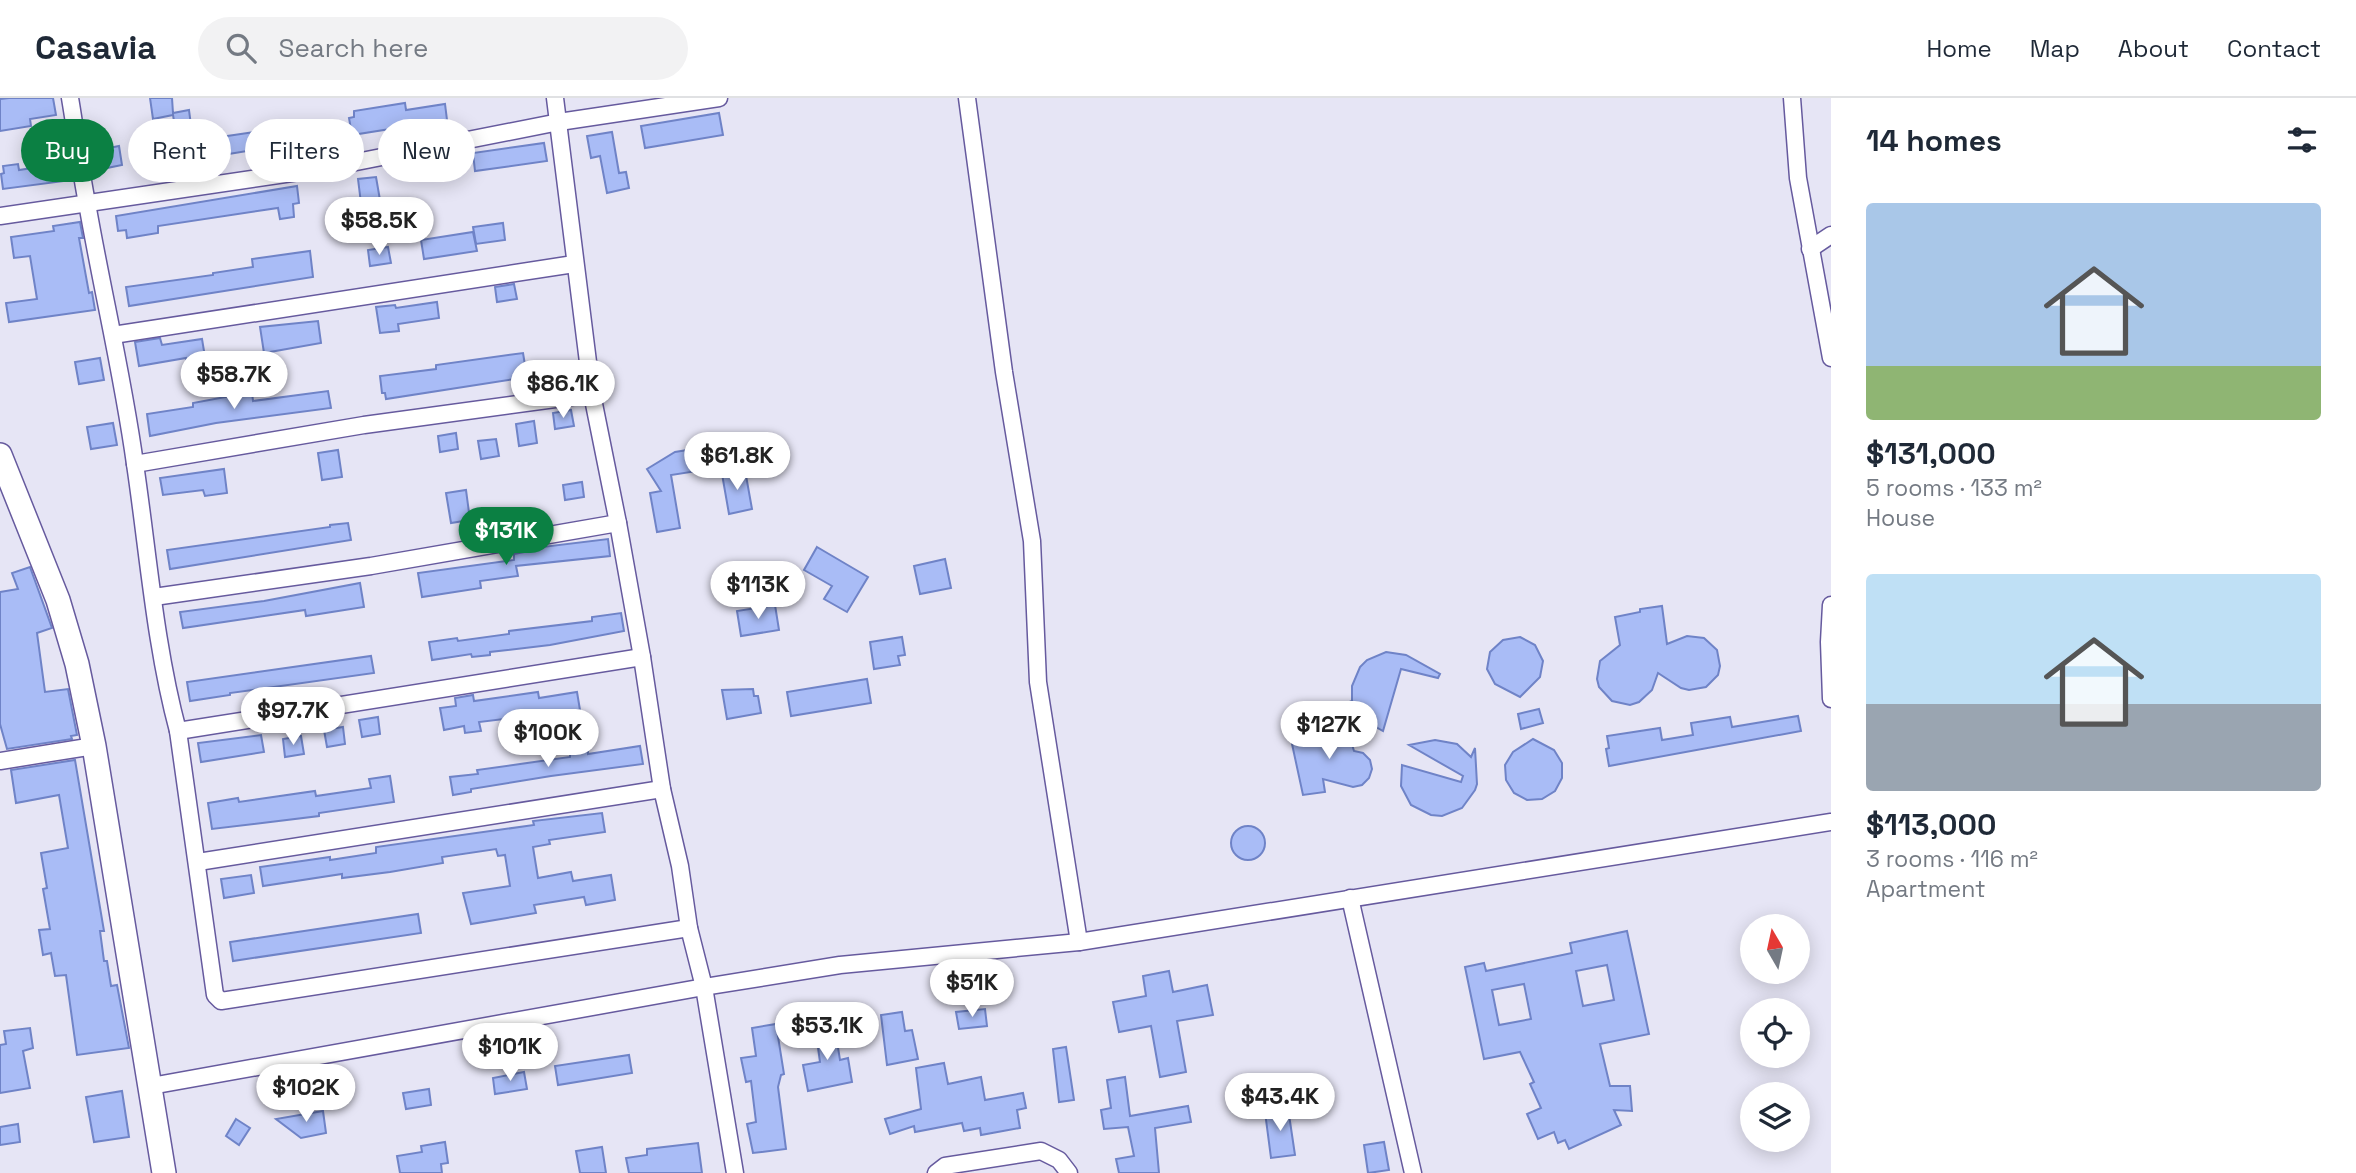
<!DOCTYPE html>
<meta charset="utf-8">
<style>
body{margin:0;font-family:"Space Grotesk",sans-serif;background:#f2f2f3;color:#1f2937;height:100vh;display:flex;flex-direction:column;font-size:26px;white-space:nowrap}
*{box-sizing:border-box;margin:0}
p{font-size:23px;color:#747a83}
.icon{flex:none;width:38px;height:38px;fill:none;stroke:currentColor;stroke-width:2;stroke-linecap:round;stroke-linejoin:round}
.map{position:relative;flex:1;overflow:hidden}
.sheet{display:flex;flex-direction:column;background:#fff;width:525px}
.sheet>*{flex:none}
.guide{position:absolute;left:21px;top:21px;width:665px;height:63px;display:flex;gap:14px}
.needle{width:46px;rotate:351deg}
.controls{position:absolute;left:1740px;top:816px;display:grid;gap:14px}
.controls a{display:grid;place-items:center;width:70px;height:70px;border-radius:50%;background:#fff;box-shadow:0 4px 18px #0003;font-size:35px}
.price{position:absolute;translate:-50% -60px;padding:0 16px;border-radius:24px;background:#fff;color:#222;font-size:23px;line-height:46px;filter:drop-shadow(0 2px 4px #0008)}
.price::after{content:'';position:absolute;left:50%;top:42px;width:21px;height:16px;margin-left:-10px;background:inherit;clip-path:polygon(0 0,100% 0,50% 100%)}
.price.current{background:#0b8043;color:#fff}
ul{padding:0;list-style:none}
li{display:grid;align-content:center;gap:14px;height:371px;padding:0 35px}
li span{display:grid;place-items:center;height:217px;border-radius:7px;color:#555}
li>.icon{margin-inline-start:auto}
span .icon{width:126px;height:126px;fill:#fffc;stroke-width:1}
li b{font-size:30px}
h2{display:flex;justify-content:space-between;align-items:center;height:84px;padding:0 35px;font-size:30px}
.tag{padding:0 24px;border-radius:32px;background:#fff;box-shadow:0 4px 18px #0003;font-size:24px;line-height:63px}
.tag.current{background:#0b8043;color:#fff}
header{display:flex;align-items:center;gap:42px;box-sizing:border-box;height:98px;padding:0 35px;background:#fff;border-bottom:2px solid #e0e1e3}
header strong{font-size:33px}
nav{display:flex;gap:38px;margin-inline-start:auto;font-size:24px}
.search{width:490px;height:63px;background:#f2f2f3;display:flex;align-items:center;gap:18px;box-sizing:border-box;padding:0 24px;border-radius:38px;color:#747a83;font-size:26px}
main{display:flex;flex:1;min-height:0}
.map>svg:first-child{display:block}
.building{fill:#a9bcf6;stroke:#6f83c7;stroke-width:2;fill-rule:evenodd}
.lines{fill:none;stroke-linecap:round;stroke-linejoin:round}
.minor-casing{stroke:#665a9e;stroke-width:19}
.secondary-casing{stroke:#665a9e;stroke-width:26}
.minor{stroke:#fff;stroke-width:16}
.secondary{stroke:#fff;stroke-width:23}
</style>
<header>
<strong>Casavia</strong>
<div class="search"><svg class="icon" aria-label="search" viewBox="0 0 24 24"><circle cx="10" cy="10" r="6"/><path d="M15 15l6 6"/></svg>Search here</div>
<nav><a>Home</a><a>Map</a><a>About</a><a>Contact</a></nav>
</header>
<main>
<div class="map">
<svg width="1831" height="1075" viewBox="0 0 1831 1075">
<rect width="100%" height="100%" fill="#e6e5f5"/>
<g class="building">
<polygon points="9,0 53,0 56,17 30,21 31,28 0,33 0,1"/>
<polygon points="150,0 172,0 173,15 189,12 193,43 288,29 290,46 156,68 153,50 178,47 173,17 153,21"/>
<polygon points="405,5 406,12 445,6 447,22 352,37 349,20 354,19 354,13"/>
<polygon points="719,15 723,37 645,50 641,28"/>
<polygon points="612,34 619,75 626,74 629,90 607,95 600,58 591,60 587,38"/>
<polygon points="544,45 547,63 475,73 473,55"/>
<polygon points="119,48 122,67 107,70 104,51"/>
<polygon points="68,57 72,82 3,91 1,76 4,75 3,68 18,66 19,72 58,66 57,58"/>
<polygon points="376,79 380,102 361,105 358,81"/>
<polygon points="297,88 299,105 293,106 294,119 280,121 278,110 158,128 158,135 127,140 126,132 118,133 116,118"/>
<polygon points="80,124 83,140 79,140 89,195 92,194 95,212 9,224 6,205 37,201 30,158 14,160 11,139 54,133 53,128"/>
<polygon points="503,125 505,142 476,146 473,129"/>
<polygon points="473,134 477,153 424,161 421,142"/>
<polygon points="388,149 391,165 370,168 368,152"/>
<polygon points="310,153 313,179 129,208 126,189 213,177 213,175 253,169 252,161"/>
<polygon points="514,186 517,201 497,204 495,189"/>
<polygon points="437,204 439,220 398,226 399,233 380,235 376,209 395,207 396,210"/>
<polygon points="318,223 321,245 264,255 260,229"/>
<polygon points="160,240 162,247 202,241 206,265 187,267 186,260 139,268 135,244"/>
<polygon points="523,255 527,279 386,301 385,295 382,295 380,278 436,271 436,267"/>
<polygon points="100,260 104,282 79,286 75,264"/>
<polygon points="328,293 331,310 216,325 150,338 147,316 193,309 193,305 252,294 253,303"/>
<polygon points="571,312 574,328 555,331 553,315"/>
<polygon points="534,323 537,345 519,348 516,326"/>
<polygon points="113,325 117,347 91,351 87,329"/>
<polygon points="456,335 458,351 440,354 438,338"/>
<polygon points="496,341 499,358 481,361 478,343"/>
<polygon points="725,346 729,368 671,377 680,430 657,434 650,395 661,393 647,371 675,354"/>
<polygon points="338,352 342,379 322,382 318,355"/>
<polygon points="224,371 227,395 205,398 203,392 163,397 160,380"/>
<polygon points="745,372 752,411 729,416 722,376"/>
<polygon points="582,384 584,399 565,402 563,387"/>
<polygon points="466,392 470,422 451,425 446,395"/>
<polygon points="348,425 351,442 170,471 167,452 330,429 330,427"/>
<polygon points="608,441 610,458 516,468 518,478 480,483 481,490 422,499 418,475 514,462 514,456 535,452 534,450"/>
<polygon points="817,449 868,479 847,514 824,501 832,488 804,472"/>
<polygon points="945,461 951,490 920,496 914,468"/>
<polygon points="30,469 52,530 37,535 45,594 68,591 77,637 71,638 72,641 7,651 0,626 0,494 18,491 12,475"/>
<polygon points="360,485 364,509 306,518 305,512 183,530 180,514 264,503"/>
<polygon points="775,507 779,532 741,538 737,513"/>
<polygon points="1662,508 1667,546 1687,538 1704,540 1717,552 1720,568 1718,577 1706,589 1689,592 1681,590 1658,575 1652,592 1639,604 1630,607 1612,603 1599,589 1597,581 1600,563 1620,547 1615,519 1640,514 1640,511"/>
<polygon points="621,515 624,533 550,547 490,554 490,557 472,559 471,556 432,562 429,544 457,540 458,543 509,536 509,533 592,523 592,519"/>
<polygon points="902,539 905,557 898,558 900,567 874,571 870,544"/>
<polygon points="1520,539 1535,547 1543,563 1540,579 1520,599 1495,586 1487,571 1490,554 1503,542"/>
<polygon points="1386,554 1406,557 1440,576 1438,580 1401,571 1383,633 1339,608 1352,603 1352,588 1360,569 1367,562"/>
<polygon points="371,558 374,575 230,595 230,597 190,603 187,584"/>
<polygon points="867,581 871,605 791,618 787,594"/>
<polygon points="753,591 754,598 758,598 761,615 727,621 722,592"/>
<polygon points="538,594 539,600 577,594 580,612 479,624 481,633 465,635 464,628 444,632 440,610 456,608 455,600 473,597 474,603"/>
<polygon points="1539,611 1543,625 1521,631 1518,616"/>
<polygon points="1323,616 1351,643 1354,653 1363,655 1370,662 1372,671 1369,680 1362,687 1353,689 1323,681 1325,694 1303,697 1292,646 1298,637 1308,634 1333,640"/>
<polygon points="1798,618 1801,633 1609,668 1606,651 1609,650 1607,638 1660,630 1662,642 1693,637 1691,625 1730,619 1732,629"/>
<polygon points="378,619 380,636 362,639 359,622"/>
<polygon points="343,629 345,646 327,649 324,632"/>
<polygon points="261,637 264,654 201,664 198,645"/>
<polygon points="301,638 304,656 285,659 283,641"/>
<polygon points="1533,641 1554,652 1562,665 1562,680 1555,693 1542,701 1527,702 1514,695 1506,682 1505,667 1513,654"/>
<polygon points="1435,642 1457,646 1471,659 1475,650 1477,686 1475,692 1462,710 1442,718 1431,717 1411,707 1401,688 1402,667 1461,684 1463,678 1409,647"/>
<polygon points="640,648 643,666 551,678 471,691 471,694 453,697 450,679 478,676 477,672 570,659 570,654 588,652 588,656"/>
<polygon points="75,662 104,833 100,833 104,863 107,863 111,888 117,887 129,950 77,957 66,877 55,878 51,855 43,857 39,832 50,831 43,791 47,790 41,755 68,750 59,697 16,705 11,672"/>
<polygon points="390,678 394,704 319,715 319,718 212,731 208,705 238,700 239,704 315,693 316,698 371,690 369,681"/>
<polygon points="602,715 605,734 549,742 550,746 533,749 538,780 571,774 573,783 611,777 615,802 586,807 584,799 534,807 536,815 471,826 463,795 510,788 505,757 498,758 496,751 442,759 443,765 390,774 342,780 342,776 263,788 260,769 330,759 330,762 376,755 376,749 534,727 533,723"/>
<circle cx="1248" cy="745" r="17"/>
<polygon points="251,777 254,795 224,800 221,781"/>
<polygon points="418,816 421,835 233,863 230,844"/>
<path d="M 1627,833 L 1649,936 L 1600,946 L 1610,988 L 1630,988 L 1632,1013 L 1614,1012 L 1621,1027 L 1569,1051 L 1565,1042 L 1558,1045 L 1554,1034 L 1538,1041 L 1527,1016 L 1541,1010 L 1530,986 L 1534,984 L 1520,954 L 1484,961 L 1465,869 L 1484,865 L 1486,873 L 1572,855 L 1570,845 ZM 1607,867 L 1614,902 L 1583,908 L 1576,873 ZM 1524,886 L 1531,921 L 1499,927 L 1492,892 Z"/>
<polygon points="1169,873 1173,894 1207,887 1213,917 1177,923 1186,974 1160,979 1151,928 1119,934 1113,904 1146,898 1143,878"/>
<polygon points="985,911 987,928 959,931 956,914"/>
<polygon points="902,914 905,933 912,932 918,961 887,967 881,917"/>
<polygon points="834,925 840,962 848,960 852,984 808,993 803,967 820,964 815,928"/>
<polygon points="776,926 784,976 781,977 778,989 786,1051 753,1055 747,1026 756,1024 751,983 746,984 741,960 756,958 752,930"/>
<polygon points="30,930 33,950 23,953 30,990 0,995 0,947 6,946 4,933"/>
<polygon points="1066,949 1074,1002 1059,1004 1053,951"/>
<polygon points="629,957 632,975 558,987 555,968"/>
<polygon points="944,965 948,986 981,979 985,1002 1023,995 1026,1010 1017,1012 1020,1030 981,1037 980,1030 964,1033 962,1025 915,1034 914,1028 890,1036 885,1021 921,1011 916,970"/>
<polygon points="524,974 527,991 495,996 493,980"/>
<polygon points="1125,979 1130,1018 1188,1008 1191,1024 1155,1030 1159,1075 1119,1075 1116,1061 1134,1058 1128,1029 1104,1031 1101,1012 1111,1010 1107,982"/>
<polygon points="429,991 431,1007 406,1011 403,995"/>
<polygon points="122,993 129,1039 94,1044 86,999"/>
<polygon points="1288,1010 1295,1057 1271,1060 1265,1014"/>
<polygon points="323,1013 326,1035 301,1040 276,1021"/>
<polygon points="236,1021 250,1030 239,1047 226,1038"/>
<polygon points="18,1026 20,1044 0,1047 0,1029"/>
<polygon points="445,1044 448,1065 441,1066 442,1075 400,1075 397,1058 422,1054 421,1048"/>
<polygon points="1384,1044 1389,1072 1368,1075 1364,1047"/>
<polygon points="698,1045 702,1075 629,1075 626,1060 647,1057 647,1051"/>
<polygon points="602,1049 606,1075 580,1075 576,1053"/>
</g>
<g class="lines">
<defs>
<g id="minor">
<path d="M 70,0 C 76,35 80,70 87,105 C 102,192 123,278 135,366 C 148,453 155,548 178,633 L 215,897 L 221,903 L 689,830 L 680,768 L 662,691 L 642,559 L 618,425 L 592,296 L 555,0"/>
<polyline points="967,0 1004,274 1032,443 1038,584 1079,844"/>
<polyline points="1792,0 1798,80 1831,260"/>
<polyline points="0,118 326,70 559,24 719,0"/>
<polyline points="1810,151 1831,137"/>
<polyline points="113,237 574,166"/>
<polyline points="135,366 364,327 592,296"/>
<polyline points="154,499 371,468 618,425"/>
<polyline points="1831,507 1829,544 1831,601"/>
<polyline points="178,633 642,559"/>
<polyline points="0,663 94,648"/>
<polyline points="198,764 662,691"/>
<polyline points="1350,800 1413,1075"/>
<polyline points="689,830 704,889 735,1075"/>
<polyline points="151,988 704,889 840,867 1079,844 1831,724"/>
<polyline points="936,1075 945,1068 1041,1053 1059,1062 1069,1075"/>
</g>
<polyline id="secondary" points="0,357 58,502 77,566 94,648 164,1075"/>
</defs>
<use href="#minor" class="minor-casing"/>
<use href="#secondary" class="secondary-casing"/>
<use href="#minor" class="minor"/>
<use href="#secondary" class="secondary"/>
</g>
</svg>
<div class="controls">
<a><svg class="needle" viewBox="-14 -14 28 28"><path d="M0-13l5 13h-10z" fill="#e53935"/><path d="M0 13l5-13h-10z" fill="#747a83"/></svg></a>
<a><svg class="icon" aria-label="locate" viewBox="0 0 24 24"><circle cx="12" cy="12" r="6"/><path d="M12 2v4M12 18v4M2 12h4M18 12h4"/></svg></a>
<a><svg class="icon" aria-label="layers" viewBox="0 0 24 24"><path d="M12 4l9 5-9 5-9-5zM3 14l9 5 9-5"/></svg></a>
</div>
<b class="price" style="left:379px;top:159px">$58.5K</b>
<b class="price" style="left:234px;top:313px">$58.7K</b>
<b class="price" style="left:563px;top:322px">$86.1K</b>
<b class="price" style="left:737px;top:394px">$61.8K</b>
<b class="price current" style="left:506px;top:469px">$131K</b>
<b class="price" style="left:758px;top:523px">$113K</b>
<b class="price" style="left:293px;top:649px">$97.7K</b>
<b class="price" style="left:1329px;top:663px">$127K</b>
<b class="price" style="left:548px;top:671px">$100K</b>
<b class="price" style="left:972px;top:921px">$51K</b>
<b class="price" style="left:827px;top:964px">$53.1K</b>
<b class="price" style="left:510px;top:985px">$101K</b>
<b class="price" style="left:306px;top:1026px">$102K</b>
<b class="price" style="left:1280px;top:1035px">$43.4K</b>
<div class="guide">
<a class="tag current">Buy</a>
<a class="tag">Rent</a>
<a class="tag">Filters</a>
<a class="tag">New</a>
</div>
</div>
<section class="sheet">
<h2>14 homes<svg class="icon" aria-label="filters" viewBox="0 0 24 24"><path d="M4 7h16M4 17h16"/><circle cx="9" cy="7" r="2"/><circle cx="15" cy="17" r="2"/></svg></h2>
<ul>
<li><span style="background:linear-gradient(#a9c7e8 75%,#8fb573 0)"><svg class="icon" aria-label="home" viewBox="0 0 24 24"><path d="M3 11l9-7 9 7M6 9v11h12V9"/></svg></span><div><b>$131,000</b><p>5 rooms · 133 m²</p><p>House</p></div></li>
<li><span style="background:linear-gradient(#bfe0f5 60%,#9aa5b1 0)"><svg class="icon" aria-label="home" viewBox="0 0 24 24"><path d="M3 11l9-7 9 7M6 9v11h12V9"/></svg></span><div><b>$113,000</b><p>3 rooms · 116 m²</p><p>Apartment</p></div></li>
</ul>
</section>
</main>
